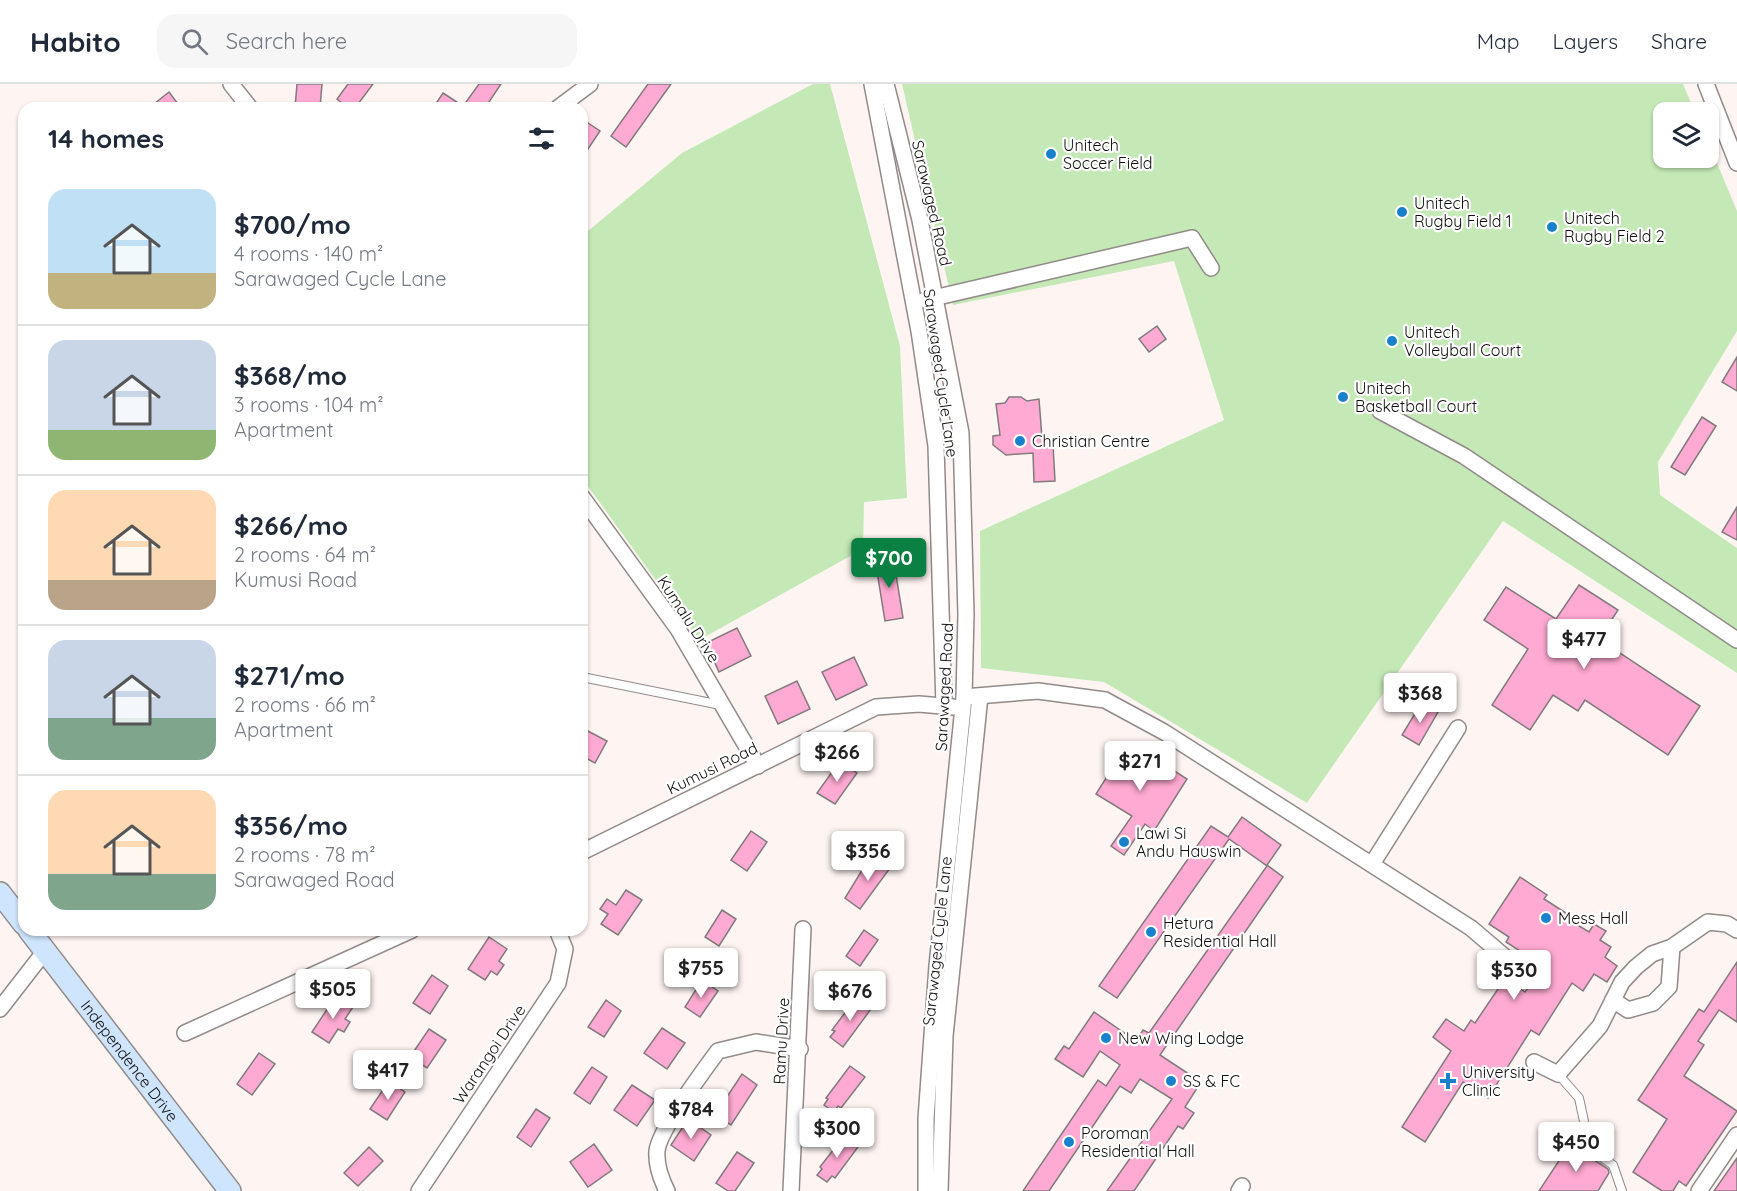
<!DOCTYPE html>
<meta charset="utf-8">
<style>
body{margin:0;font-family:Quicksand,sans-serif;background:#f6f6f7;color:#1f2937;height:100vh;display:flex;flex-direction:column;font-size:22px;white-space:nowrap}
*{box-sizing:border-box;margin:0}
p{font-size:20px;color:#747a83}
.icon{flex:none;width:33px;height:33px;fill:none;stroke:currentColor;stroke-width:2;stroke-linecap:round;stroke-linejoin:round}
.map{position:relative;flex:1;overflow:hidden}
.drawer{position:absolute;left:18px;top:18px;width:570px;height:834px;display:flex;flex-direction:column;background:#fff;border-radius:18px;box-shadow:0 2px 4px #0004}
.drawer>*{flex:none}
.fabs{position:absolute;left:1653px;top:18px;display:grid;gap:12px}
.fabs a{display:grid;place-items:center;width:66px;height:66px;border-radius:12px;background:#fff;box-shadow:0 2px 4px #0004;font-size:30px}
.price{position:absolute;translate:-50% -51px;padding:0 14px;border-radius:6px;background:#fff;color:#222;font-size:20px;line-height:39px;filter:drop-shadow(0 2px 3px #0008)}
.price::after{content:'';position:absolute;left:50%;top:36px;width:18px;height:14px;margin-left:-9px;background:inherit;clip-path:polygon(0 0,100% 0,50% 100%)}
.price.selected{background:#0b8043;color:#fff}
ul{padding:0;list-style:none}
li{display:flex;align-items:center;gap:18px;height:150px;padding:0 30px}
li+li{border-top:2px solid #e0e1e3}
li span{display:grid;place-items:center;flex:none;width:168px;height:120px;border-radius:18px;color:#555}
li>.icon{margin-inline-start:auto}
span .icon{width:72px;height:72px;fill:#fffc;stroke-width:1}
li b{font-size:26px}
h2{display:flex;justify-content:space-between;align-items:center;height:72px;padding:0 30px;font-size:26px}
header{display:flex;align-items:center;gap:36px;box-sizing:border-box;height:84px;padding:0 30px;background:#fff;border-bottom:2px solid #e0e1e3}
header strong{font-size:28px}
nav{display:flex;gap:33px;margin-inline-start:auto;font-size:21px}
.search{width:420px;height:54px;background:#f6f6f7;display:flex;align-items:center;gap:15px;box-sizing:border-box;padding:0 21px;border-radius:18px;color:#747a83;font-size:22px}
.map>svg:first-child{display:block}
.green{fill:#c4e9b6}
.building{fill:#ffaad2;stroke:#817a7d;stroke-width:1.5}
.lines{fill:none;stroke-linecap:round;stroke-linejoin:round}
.service-casing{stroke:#928a88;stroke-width:10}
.minor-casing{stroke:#928a88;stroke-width:18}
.secondary-casing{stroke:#928a88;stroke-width:24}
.service{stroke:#fff;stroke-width:8}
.minor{stroke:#fff;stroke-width:15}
.secondary{stroke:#cee5fd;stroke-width:21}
.poi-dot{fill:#1980cb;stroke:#fff;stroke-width:2}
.labels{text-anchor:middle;stroke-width:4.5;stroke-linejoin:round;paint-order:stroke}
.poi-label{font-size:16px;fill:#100e0d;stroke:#fff;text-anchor:start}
.street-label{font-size:16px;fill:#100e0d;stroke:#fff}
</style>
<header>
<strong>Habito</strong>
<div class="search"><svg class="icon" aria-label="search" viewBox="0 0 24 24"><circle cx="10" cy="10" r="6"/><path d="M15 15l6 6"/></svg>Search here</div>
<nav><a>Map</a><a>Layers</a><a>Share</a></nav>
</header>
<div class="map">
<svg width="1737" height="1107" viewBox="0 0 1737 1107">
<rect width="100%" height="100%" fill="#fef5f2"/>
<g class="green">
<polygon points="813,0 830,0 900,262 907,414 864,418 863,465 699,556 582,394 582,152 682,69"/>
<polygon points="902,0 1683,0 1695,28 1664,28 1664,74 1708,74 1709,60 1737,127 1737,247 1658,378 1660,411 1737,464 1737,589 1503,437 1307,719 1104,598 981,584 980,447 1224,336 1174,177 953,221"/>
</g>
<g class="building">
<polygon points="297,0 322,0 320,24 295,24"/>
<polygon points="348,0 373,0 355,24 348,24 337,15"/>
<polygon points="479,0 501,0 485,24 475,24 466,18"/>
<polygon points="648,0 671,0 626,63 611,52"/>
<polygon points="169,8 181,24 149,24"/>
<polygon points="443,9 466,24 433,24"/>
<polygon points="582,35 600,47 582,74"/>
<polygon points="1157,242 1166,255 1149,268 1139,255"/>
<polygon points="1737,273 1737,307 1722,298"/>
<polygon points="1009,313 1021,313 1027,317 1039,315 1042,354 1053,361 1055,397 1034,398 1033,369 1006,371 993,361 993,352 1000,351 996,320 1005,319"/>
<polygon points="1702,333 1716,342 1685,391 1671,383"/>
<polygon points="1737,423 1737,456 1722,448"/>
<polygon points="893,472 903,534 885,537 875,475"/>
<polygon points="1579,501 1618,526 1599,555 1700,622 1668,671 1585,616 1578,627 1553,611 1530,646 1492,621 1528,565 1484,536 1506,503 1556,535"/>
<polygon points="737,544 751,572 719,588 706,559"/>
<polygon points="854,573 867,601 836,616 822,588"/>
<polygon points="797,597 810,625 778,640 765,612"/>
<polygon points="1422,618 1438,628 1419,661 1402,651"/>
<polygon points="586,646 607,657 595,679 582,672 582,653"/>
<polygon points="1129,658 1187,695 1154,747 1145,740 1124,771 1111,762 1132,732 1096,710"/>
<polygon points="840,677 857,689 835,720 817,709"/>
<polygon points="1242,733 1281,761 1267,781 1283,793 1160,971 1201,998 1185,1023 1194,1029 1183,1045 1178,1042 1134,1107 1107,1107 1172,1015 1140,995 1131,1009 1120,1002 1049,1107 1023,1107 1098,996 1106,1002 1120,981 1100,967 1083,993 1055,975 1064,962 1069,965 1094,928 1136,957 1143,946 1149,949 1267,782 1229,755 1117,914 1099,902 1211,742 1228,753"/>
<polygon points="751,747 767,758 747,787 731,776"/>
<polygon points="881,772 893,780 860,825 845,814 864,783 870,787"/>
<polygon points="1520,793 1547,811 1544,815 1569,831 1566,834 1589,848 1594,840 1606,847 1600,856 1611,863 1605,873 1617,882 1607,898 1594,890 1583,907 1572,899 1539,951 1531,946 1488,1014 1463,998 1425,1058 1402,1043 1451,967 1433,953 1446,935 1464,947 1471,936 1475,939 1502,899 1505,901 1508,896 1525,908 1543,882 1506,858 1509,853 1489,840"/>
<polygon points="626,806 642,816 618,851 601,840 608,830 600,825 607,815 616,821"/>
<polygon points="722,826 736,835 719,862 705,853"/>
<polygon points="864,846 878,856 860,882 846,872"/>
<polygon points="489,853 507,865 499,877 504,881 497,891 491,887 485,896 468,885"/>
<polygon points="1737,878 1737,938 1719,926 1698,957 1704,961 1684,992 1737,1027 1686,1102 1679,1097 1673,1107 1662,1107 1633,1088 1667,1035 1638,1016 1699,925 1704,928"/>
<polygon points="432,891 448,902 430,930 413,919"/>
<polygon points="702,896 718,907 700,933 685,923"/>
<polygon points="336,912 353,923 345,935 350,938 344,948 338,945 329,959 312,948"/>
<polygon points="856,914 871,925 843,963 830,953 835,947 832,946"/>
<polygon points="606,916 621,927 604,953 588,943"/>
<polygon points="662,944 685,959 667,985 644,969"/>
<polygon points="429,945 446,956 427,984 410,973"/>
<polygon points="259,969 275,980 252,1011 237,1000"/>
<polygon points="850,982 865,993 841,1024 838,1022 834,1028 824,1021 828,1015 826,1014"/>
<polygon points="592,983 607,993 590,1020 574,1009"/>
<polygon points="742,990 757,1001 731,1041 721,1034 727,1025 721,1022"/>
<polygon points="389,997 405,1008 387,1036 370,1025"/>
<polygon points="632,1001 655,1016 637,1042 614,1026"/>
<polygon points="536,1025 550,1034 531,1063 517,1053"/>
<polygon points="688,1035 711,1051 694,1077 671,1061"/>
<polygon points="844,1052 858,1063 835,1094 832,1092 827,1098 817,1091 822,1085 820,1083"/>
<polygon points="594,1060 612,1086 588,1103 570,1078"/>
<polygon points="1570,1060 1608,1085 1609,1089 1598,1107 1539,1107"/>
<polygon points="369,1063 383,1077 358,1102 344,1089"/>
<polygon points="737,1068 754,1079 735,1107 728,1107 716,1099"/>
<polygon points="1737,1074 1737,1107 1714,1107"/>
</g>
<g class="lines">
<defs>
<g id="service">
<polyline points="582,593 721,621"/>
<polyline points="1558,990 1579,1014 1590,1065 1613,1081 1622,1107"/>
</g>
<g id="minor">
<polyline points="231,0 250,24"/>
<polyline points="872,0 919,247 936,362 944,622"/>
<polyline points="886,0 920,136 961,349 966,530 964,613 937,882 926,1035 926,1107"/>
<polyline points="1706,0 1737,79"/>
<polyline points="558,24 590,0"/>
<polyline points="925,216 1192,154 1211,184"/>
<polyline points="1380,327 1464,372 1737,556"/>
<polyline points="582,413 678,545 758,682"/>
<polyline points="964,613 1038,607 1105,616 1164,648 1471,844 1519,885"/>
<polyline points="582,768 876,623 919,620 953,623"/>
<polyline points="1372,780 1458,644"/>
<polyline points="1613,916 1628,926 1653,919 1669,903 1672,863"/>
<polyline points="0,925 45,867"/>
<polyline points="185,949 412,846"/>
<polyline points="1534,978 1558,990 1600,942 1622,898 1636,883 1652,870 1672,863 1708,838 1727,840 1737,846"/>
<polyline points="419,1107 558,899 565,865 557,846"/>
<path d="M 667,1107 C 661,1095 656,1080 657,1067 C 659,1046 704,986 718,967 L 756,958 L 800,965"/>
<polyline points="791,1107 803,845"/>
<polyline points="940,1107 945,952 980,612"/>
<polyline points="1239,1107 1242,1102"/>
<polyline points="1699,1107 1737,1051"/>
</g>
<g id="secondary">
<polyline points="0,809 24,840"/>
<path id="s1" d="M 29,846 L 230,1107"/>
</g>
</defs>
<use href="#service" class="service-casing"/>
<use href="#minor" class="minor-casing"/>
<use href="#secondary" class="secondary-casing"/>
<use href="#service" class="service"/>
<use href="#minor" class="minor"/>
<use href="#secondary" class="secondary"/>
</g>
<g class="poi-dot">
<circle cx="1051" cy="70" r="6"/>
<circle cx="1402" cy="128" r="6"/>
<circle cx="1552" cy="143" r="6"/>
<circle cx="1392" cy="257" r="6"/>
<circle cx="1343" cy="313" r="6"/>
<circle cx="1020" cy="357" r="6"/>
<circle cx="1124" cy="758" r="6"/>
<circle cx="1546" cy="834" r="6"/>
<circle cx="1151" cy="848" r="6"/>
<circle cx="1106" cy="954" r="6"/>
<circle cx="1171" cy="997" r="6"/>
<path d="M1445 988h6v6h6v6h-6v6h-6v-6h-6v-6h6z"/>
<circle cx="1069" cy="1058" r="6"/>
</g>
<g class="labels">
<g class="poi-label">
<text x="1063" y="67">Unitech<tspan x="1063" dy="18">Soccer Field</tspan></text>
<text x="1414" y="125">Unitech<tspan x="1414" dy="18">Rugby Field 1</tspan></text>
<text x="1564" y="140">Unitech<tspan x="1564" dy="18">Rugby Field 2</tspan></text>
<text x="1404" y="254">Unitech<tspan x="1404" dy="18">Volleyball Court</tspan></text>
<text x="1355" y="310">Unitech<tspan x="1355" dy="18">Basketball Court</tspan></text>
<text x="1032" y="363">Christian Centre</text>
<text x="1136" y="755">Lawi Si<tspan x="1136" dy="18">Andu Hauswin</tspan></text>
<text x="1558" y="840">Mess Hall</text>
<text x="1163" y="845">Hetura<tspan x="1163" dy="18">Residential Hall</tspan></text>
<text x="1118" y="960">New Wing Lodge</text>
<text x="1462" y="994">University<tspan x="1462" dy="18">Clinic</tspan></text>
<text x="1183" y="1003">SS &amp; FC</text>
<text x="1081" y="1055">Poroman<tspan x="1081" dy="18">Residential Hall</tspan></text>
</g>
<g class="street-label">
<text transform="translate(932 119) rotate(77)" y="6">Sarawaged Road</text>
<text transform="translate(941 289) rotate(82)" y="6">Sarawaged Cycle Lane</text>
<text transform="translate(689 535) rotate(57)" y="6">Kumalu Drive</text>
<text transform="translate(944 603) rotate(-87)" y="6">Sarawaged Road</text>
<text transform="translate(712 684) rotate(-26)" y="6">Kumusi Road</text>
<text transform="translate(937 857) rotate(-84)" y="6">Sarawaged Cycle Lane</text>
<text transform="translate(781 957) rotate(-87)" y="6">Ramu Drive</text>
<text transform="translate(489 970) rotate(-56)" y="6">Warangoi Drive</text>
<text dy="6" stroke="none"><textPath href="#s1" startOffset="165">Independence Drive</textPath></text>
</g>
</g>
</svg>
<div class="fabs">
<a><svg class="icon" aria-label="layers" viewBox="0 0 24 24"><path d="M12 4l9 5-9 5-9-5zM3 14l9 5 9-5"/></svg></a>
</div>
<b class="price selected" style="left:889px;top:505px">$700</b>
<b class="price" style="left:1584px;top:586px">$477</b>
<b class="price" style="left:1420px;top:640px">$368</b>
<b class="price" style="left:837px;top:699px">$266</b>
<b class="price" style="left:1140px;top:708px">$271</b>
<b class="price" style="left:868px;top:798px">$356</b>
<b class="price" style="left:701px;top:915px">$755</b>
<b class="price" style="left:1514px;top:917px">$530</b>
<b class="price" style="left:333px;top:936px">$505</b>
<b class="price" style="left:850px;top:938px">$676</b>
<b class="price" style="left:388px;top:1017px">$417</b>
<b class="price" style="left:691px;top:1056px">$784</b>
<b class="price" style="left:837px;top:1075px">$300</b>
<b class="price" style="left:1576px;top:1089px">$450</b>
<section class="drawer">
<h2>14 homes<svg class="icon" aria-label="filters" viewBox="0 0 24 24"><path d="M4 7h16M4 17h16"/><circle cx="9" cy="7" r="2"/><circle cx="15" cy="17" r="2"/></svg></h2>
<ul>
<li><span style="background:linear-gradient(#bfe0f5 70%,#c2b280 0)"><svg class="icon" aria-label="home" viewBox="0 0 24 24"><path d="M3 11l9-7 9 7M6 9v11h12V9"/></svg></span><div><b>$700/mo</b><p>4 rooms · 140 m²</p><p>Sarawaged Cycle Lane</p></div></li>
<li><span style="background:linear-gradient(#c9d6e8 75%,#8fb573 0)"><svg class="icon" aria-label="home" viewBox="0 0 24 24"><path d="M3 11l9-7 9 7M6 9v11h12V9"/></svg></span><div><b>$368/mo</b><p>3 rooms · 104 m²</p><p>Apartment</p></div></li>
<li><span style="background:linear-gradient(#ffd9b3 75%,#b9a48a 0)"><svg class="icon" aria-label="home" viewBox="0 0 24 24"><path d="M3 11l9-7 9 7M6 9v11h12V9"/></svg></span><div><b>$266/mo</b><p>2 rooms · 64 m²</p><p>Kumusi Road</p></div></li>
<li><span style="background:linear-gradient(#c9d6e8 65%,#7fa58c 0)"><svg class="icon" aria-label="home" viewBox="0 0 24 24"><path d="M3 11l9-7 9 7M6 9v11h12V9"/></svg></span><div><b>$271/mo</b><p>2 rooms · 66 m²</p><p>Apartment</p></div></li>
<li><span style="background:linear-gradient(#ffd9b3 70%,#7fa58c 0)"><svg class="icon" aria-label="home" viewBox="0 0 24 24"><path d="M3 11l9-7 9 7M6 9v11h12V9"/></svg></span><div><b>$356/mo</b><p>2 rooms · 78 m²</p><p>Sarawaged Road</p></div></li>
</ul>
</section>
</div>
